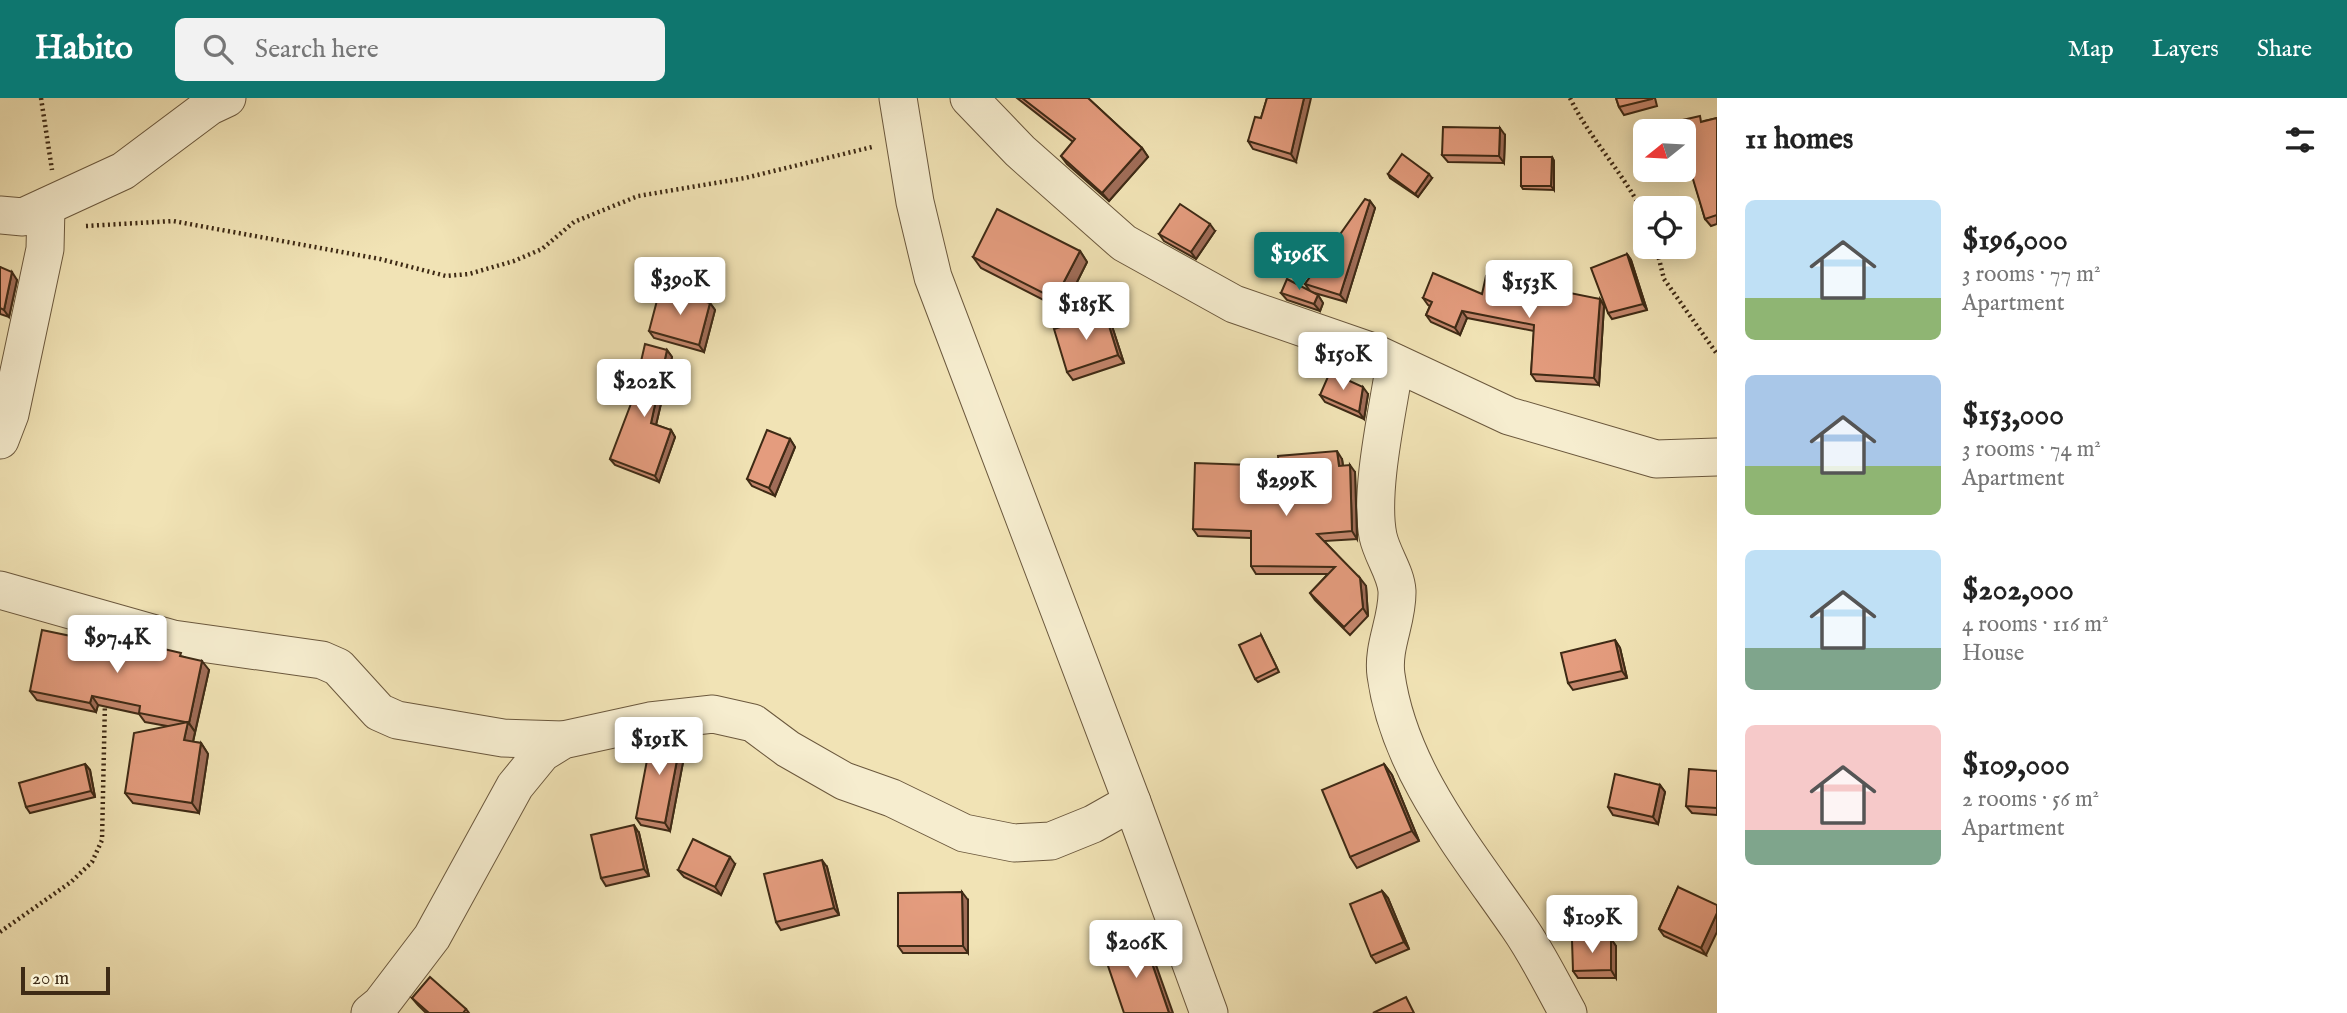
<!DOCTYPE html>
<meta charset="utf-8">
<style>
body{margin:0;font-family:"IM FELL English",serif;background:#f2f2f2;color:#222;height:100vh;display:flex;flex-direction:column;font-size:26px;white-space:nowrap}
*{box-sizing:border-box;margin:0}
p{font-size:23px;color:#767676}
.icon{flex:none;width:38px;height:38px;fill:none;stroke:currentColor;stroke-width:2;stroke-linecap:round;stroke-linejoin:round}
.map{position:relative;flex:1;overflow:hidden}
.sheet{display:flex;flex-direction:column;background:#fff;width:630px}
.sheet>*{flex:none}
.needle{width:46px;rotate:252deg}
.fabs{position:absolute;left:1633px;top:21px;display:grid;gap:14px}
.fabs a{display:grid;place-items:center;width:63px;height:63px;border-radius:10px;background:#fff;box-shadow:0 4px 18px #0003;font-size:35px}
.scale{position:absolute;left:21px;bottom:18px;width:89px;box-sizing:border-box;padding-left:7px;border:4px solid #3e2a15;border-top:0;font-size:19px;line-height:24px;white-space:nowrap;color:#3e2a15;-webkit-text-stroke:5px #f6edcf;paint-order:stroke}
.price{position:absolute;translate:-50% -60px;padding:0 16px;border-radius:7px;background:#fff;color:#222;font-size:23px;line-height:46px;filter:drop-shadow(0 2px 4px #0008)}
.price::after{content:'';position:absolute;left:50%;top:42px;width:21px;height:16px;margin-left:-10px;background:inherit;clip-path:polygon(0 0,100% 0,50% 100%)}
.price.on{background:#0f766e;color:#fff}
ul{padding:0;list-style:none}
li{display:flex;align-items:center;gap:21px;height:175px;padding:0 28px}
li span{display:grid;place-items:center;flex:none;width:196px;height:140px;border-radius:10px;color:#555}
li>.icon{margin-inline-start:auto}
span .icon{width:84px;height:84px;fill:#fffc;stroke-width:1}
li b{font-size:30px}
h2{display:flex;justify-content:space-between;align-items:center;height:84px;padding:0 28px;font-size:30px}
header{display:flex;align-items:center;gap:42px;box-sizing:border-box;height:98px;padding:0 35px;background:#0f766e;color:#fff}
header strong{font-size:33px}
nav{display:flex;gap:38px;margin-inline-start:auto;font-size:24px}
.search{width:490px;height:63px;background:#f2f2f2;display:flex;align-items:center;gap:18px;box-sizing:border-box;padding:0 24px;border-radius:10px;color:#767676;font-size:26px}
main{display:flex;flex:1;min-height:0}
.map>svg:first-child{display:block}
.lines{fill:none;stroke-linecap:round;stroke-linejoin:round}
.minor-casing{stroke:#6b583d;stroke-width:39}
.path{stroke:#3e2a15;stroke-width:4.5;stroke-dasharray:2 3.5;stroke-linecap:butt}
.minor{stroke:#f6edcf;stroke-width:37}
.wall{fill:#c4866c;stroke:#3e2a15;stroke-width:2}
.shaded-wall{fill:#a06d58;stroke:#3e2a15;stroke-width:2}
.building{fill:#e49c7e;stroke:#3e2a15;stroke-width:2}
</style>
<header>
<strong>Habito</strong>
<div class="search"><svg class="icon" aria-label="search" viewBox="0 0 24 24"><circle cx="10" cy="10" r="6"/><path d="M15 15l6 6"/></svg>Search here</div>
<nav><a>Map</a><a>Layers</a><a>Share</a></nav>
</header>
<main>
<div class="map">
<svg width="1717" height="915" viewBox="0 0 1717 915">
<rect width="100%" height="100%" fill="#f1e3b5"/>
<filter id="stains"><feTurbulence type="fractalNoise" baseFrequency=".00286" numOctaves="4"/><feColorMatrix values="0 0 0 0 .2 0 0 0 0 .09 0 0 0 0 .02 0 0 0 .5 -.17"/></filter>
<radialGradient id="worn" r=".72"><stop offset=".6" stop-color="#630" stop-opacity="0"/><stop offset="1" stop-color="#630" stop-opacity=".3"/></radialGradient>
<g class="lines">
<defs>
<g id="minor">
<polyline points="898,0 915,104 933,179 1132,704 1209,915"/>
<polyline points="969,0 1020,53 1124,145 1234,206 1370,253 1509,318 1656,361 1717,359"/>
<polyline points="0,117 23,119 123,73 210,8 227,0"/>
<path d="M 1395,265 C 1388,312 1369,393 1378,438 C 1382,457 1396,475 1397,493 C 1398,522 1382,548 1386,577 C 1399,672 1465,751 1518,828 C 1537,855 1552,886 1568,915"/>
<polyline points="0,342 10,316 45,151 46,109"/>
<polyline points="0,492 173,541 322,562 338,569 379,614 397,622 503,640 563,642"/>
<polyline points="370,915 381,906 432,839 515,688 542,655 563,642 650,623 713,616 753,625 788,651 844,683 892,700 964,735 1014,745 1051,743 1093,726 1132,704"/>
</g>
</defs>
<use href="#minor" class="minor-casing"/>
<g class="path">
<polyline points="41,0 52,72"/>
<path d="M 1570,0 C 1591,43 1625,76 1645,119"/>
<polyline points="86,128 173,123 380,161 446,178 469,176 514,163 542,151 574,124 638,98 745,80 872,49"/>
<polyline points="1656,149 1664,181 1717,256"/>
<polyline points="0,834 71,784 92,764 102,742 105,603"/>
</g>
<use href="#minor" class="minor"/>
</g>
<g class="wall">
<polygon points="1017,0 1088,0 1142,50 1148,59 1109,103 1067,66 1061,58 1073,44"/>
<polygon points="1267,0 1296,64 1253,51 1248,43 1261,20"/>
<polygon points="1616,0 1655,0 1657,8 1624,17 1619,9"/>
<polygon points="1717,20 1717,126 1711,128 1705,121 1692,76 1681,79 1677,72 1684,72 1684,33 1704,23"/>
<polygon points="1505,37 1504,65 1448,64 1442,57"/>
<polygon points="1552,59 1554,63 1554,92 1523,91 1521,88"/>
<polygon points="1388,76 1432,80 1418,99 1390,80"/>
<polygon points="1370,103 1375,110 1346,204 1311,194 1318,197 1323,205 1320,213 1287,202 1281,195 1310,193 1305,186"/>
<polygon points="1215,133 1196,161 1164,143 1159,136"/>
<polygon points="1080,153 1087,164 1063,212 981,170 973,159"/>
<polygon points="1627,156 1631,162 1647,212 1612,221 1608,215"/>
<polygon points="0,169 17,182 9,219 0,216"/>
<polygon points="1482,196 1600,201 1604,208 1599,287 1536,283 1531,276 1534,233 1467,220 1460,237 1431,224 1426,217 1430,208 1428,207 1423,200"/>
<polygon points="710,205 715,212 704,254 654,240 649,233"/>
<polygon points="1110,222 1124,265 1073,282 1067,274"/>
<polygon points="667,252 672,259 656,327 671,332 675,339 659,384 615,367 610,361"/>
<polygon points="1368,296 1364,321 1325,304 1320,297"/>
<polygon points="790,341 795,349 775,398 752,388 747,381"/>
<polygon points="1342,361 1343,368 1355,374 1357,441 1324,443 1366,488 1368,518 1350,537 1315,502 1310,495 1328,476 1256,476 1251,468 1251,440 1198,438 1193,431 1279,368"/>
<polygon points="1261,537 1279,574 1258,584 1255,581"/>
<polygon points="1615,542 1620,550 1627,580 1573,592 1568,585"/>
<polygon points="119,548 184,559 209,572 193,644 201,645 208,656 199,715 133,705 125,695 167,628 145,624 139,616 98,607 96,614 37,602 30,593"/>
<polygon points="682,636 687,643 670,733 641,727 636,720"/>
<polygon points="85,666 90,672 95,699 30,715 26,709"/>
<polygon points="1384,666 1392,677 1419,743 1357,770 1350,759"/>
<polygon points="1717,673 1717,717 1692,715 1686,708"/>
<polygon points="1660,687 1665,694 1658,726 1613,717 1608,709"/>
<polygon points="639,735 649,778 606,788 601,780"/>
<polygon points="735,766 721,797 684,779 678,772"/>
<polygon points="827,769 839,817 781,832 776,824"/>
<polygon points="1678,789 1706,857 1664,838 1659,831"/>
<polygon points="1382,793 1388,800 1409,851 1376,865 1371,858"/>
<polygon points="968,802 968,855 903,855 898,848"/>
<polygon points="1611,841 1616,848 1616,880 1578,880 1573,873"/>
<polygon points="412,900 466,911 469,915 426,915 418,907"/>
</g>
<g class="shaded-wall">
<polygon points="1304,0 1311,0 1296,64 1291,56"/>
<polygon points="1500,30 1505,37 1504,65 1499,58"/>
<polygon points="1142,50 1148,59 1109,103 1102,95"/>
<polygon points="1552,59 1554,63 1554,92 1551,88"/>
<polygon points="1429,76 1432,80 1418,99 1415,96"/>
<polygon points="1370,103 1375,110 1346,204 1340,197"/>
<polygon points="1210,126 1215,133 1196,161 1191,154"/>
<polygon points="1080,153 1087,164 1063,212 1055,201"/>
<polygon points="1627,156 1631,162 1647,212 1643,206"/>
<polygon points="12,174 17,182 9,219 4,212"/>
<polygon points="1318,197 1323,205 1320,213 1314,206"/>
<polygon points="1600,201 1604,208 1599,287 1594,280"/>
<polygon points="710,205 715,212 704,254 699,247"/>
<polygon points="1462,213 1467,220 1460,237 1455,230"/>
<polygon points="1105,215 1110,222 1124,265 1118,257"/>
<polygon points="667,252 672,259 655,331 651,325"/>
<polygon points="1363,289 1368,296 1364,321 1359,314"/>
<polygon points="671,332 675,339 659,384 655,378"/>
<polygon points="790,341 795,349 775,398 769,390"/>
<polygon points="1337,353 1342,361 1344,375 1339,368"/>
<polygon points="1350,367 1355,374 1357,441 1352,433"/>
<polygon points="1360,480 1366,488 1368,518 1363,510"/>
<polygon points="1615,542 1620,550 1627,580 1622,573"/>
<polygon points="202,563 209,572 195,634 189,625"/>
<polygon points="92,598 98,607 96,614 90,605"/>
<polygon points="188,624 195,634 191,653 184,642"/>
<polygon points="682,636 687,643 670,733 665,725"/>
<polygon points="201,645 208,656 199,715 192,705"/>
<polygon points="85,666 90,672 95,699 91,693"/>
<polygon points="1384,666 1392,677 1419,743 1412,733"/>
<polygon points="1660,687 1665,694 1658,726 1653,719"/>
<polygon points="634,727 639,735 649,778 644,771"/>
<polygon points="730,759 735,766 721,797 715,789"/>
<polygon points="822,762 827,769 839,817 834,810"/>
<polygon points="1382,793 1388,800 1409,851 1404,844"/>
<polygon points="962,794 968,802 968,855 963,848"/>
<polygon points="1717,815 1717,834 1706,857 1701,850"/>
<polygon points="1611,841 1616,848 1616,880 1611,872"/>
<polygon points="1144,842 1151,853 1173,915 1169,915"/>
</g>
<g class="building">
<polygon points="1022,0 1088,0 1142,50 1102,95 1061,58 1075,41"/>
<polygon points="1267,0 1304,0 1291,56 1248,43 1255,19 1261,20"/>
<polygon points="1616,0 1652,0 1652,1 1619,9"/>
<polygon points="1700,18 1701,24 1717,20 1717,117 1705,121 1689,68 1684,69 1684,33 1667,33 1665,26"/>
<polygon points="1443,29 1500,30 1499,58 1442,57"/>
<polygon points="1402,56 1429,76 1415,96 1388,76"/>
<polygon points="1521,59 1552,59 1551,88 1521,88"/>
<polygon points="1365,101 1370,103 1340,197 1305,186"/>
<polygon points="1180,106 1210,126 1191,154 1159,136"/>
<polygon points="997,111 1080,153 1055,201 973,159"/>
<polygon points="1627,156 1643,206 1608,215 1591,170"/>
<polygon points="0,169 12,174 4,212 0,210"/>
<polygon points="1433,175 1482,196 1486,178 1600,201 1594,280 1531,276 1534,227 1462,213 1455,230 1426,217 1432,204 1423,200"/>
<polygon points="1287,181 1318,197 1314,206 1281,195"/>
<polygon points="660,191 710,205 699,247 649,233"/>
<polygon points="1105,215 1118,257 1067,274 1054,231"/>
<polygon points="645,246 667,252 651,325 671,332 655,378 610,361 632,303"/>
<polygon points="1330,274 1363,289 1359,314 1320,297"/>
<polygon points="767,332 790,341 769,390 747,381"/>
<polygon points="1337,353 1339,368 1350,367 1352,433 1317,436 1360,480 1363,510 1344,529 1310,495 1335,469 1251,468 1251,433 1193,431 1195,365 1279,368 1278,358"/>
<polygon points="42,532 119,548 121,541 181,555 180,558 202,563 189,625 188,624 185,624 139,615 140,608 92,598 90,605 30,593"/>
<polygon points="1261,537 1277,570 1255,581 1239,547"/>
<polygon points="1615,542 1622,573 1568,585 1561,555"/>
<polygon points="188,624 184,642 201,645 192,705 125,695 134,635"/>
<polygon points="652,636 682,636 665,725 636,720"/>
<polygon points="85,666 91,693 26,709 19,685"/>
<polygon points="1384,666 1412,733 1350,759 1322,692"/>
<polygon points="1689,671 1717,673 1717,710 1686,708"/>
<polygon points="1615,676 1660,687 1653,719 1608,709"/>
<polygon points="634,727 644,771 601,780 591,737"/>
<polygon points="693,741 730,759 715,789 678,772"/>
<polygon points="822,762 834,810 776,824 764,776"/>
<polygon points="1678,789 1717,807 1717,815 1701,850 1659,831"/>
<polygon points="1382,793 1404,844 1371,858 1350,806"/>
<polygon points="962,794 963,848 898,848 898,795"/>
<polygon points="1611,841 1611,872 1573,873 1572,842"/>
<polygon points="1144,842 1169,915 1123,915 1124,915 1104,856"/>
<polygon points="430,879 466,911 463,915 429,915 412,900"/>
<polygon points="1406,899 1414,915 1373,915"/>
</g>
<rect width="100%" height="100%" filter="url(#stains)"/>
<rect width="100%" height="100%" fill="url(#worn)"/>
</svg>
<div class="fabs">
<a><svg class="needle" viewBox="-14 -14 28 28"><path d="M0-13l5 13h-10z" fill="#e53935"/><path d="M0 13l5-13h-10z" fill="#767676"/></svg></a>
<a><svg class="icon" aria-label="locate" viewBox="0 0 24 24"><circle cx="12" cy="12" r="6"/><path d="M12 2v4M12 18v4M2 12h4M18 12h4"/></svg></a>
</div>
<div class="scale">20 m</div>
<b class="price on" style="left:1299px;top:194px">$196K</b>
<b class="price" style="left:680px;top:219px">$390K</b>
<b class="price" style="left:1529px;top:222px">$153K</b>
<b class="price" style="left:1086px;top:244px">$185K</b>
<b class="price" style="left:1343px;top:294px">$150K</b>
<b class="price" style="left:644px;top:321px">$202K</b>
<b class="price" style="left:1286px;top:420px">$299K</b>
<b class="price" style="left:117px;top:577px">$97.4K</b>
<b class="price" style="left:659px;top:679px">$191K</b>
<b class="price" style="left:1592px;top:857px">$109K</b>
<b class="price" style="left:1136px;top:882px">$206K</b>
</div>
<section class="sheet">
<h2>11 homes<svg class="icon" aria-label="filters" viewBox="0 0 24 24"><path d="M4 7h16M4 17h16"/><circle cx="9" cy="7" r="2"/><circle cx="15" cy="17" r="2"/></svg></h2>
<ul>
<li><span style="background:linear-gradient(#bfe0f5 70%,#8fb573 0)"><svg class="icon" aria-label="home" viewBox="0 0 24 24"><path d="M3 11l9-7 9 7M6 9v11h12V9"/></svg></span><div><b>$196,000</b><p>3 rooms · 77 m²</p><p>Apartment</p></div></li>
<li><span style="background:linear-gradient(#a9c7e8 65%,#8fb573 0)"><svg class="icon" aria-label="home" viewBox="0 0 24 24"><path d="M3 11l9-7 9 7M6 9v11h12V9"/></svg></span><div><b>$153,000</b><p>3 rooms · 74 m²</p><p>Apartment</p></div></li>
<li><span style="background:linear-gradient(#bfe0f5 70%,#7fa58c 0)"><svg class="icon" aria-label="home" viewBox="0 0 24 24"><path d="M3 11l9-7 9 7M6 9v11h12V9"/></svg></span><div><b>$202,000</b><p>4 rooms · 116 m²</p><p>House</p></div></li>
<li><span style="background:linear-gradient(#f6c9c9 75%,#7fa58c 0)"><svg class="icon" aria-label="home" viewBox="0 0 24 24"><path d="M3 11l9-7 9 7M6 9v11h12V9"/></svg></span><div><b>$109,000</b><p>2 rooms · 56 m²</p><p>Apartment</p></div></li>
</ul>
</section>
</main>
